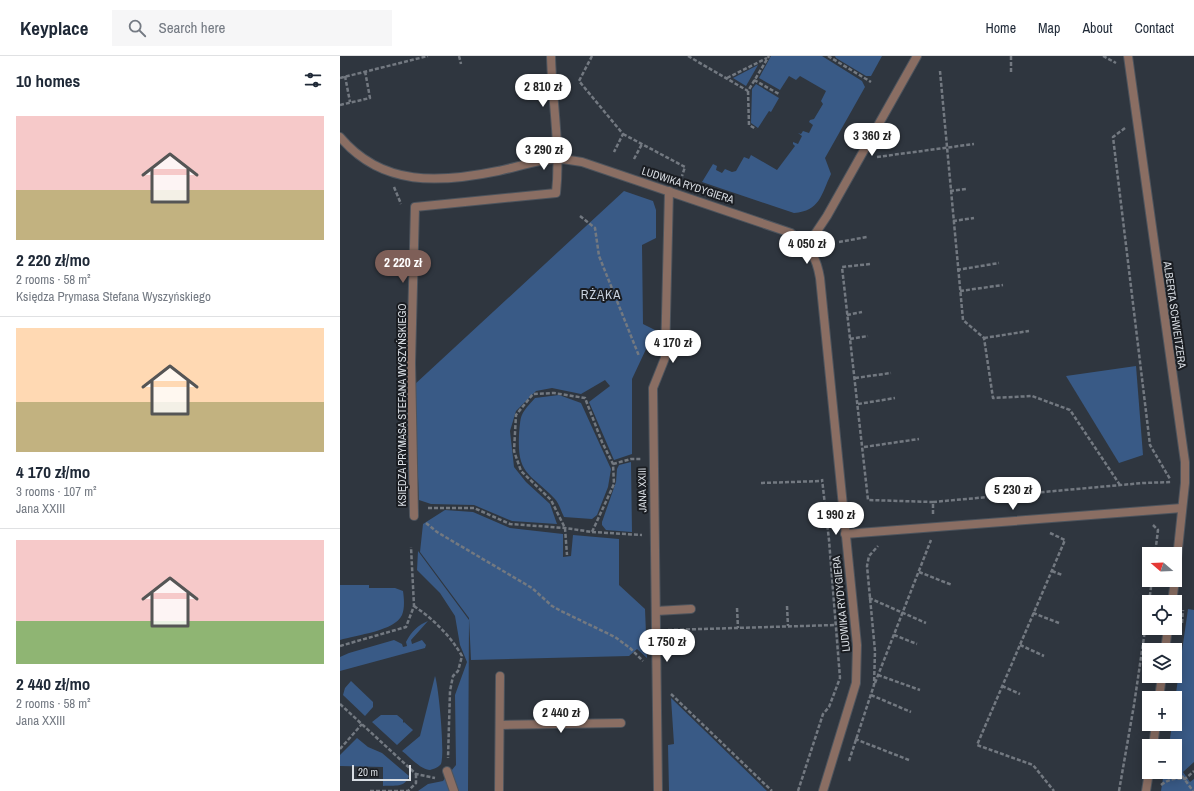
<!DOCTYPE html>
<meta charset="utf-8">
<style>
body{margin:0;font-family:"Archivo Narrow",sans-serif;background:#f6f6f7;color:#1f2937;height:100vh;display:flex;flex-direction:column;font-size:15px;white-space:nowrap}
*{box-sizing:border-box;margin:0}
p{font-size:13px;color:#747a83}
.icon{flex:none;width:22px;height:22px;fill:none;stroke:currentColor;stroke-width:2;stroke-linecap:round;stroke-linejoin:round}
.map{position:relative;flex:1;overflow:hidden}
.side{display:flex;flex-direction:column;background:#fff;width:340px}
.side>*{flex:none}
.needle{width:26px;rotate:289deg}
.fabs{position:absolute;left:802px;top:491px;display:grid;gap:8px}
.fabs a{display:grid;place-items:center;width:40px;height:40px;border-radius:0px;background:#fff;box-shadow:0 2px 10px #0003;font-size:20px}
.scale{position:absolute;left:12px;bottom:10px;width:59px;box-sizing:border-box;padding-left:4px;border:2px solid #d8dde3;border-top:0;font-size:11px;line-height:14px;white-space:nowrap;color:#d8dde3;-webkit-text-stroke:3px #1a1d22;paint-order:stroke}
.price{position:absolute;translate:-50% -34px;padding:0 9px;border-radius:14px;background:#fff;color:#222;font-size:13px;line-height:26px;filter:drop-shadow(0 1px 2px #0008)}
.price::after{content:'';position:absolute;left:50%;top:24px;width:12px;height:9px;margin-left:-6px;background:inherit;clip-path:polygon(0 0,100% 0,50% 100%)}
.price.selected{background:#7e5f58;color:#fff}
ul{padding:0;list-style:none}
li{display:grid;align-content:center;gap:8px;height:212px;padding:0 16px}
li+li{border-top:1px solid #e0e1e3}
li span{display:grid;place-items:center;height:124px;border-radius:0px;color:#555}
li>.icon{margin-inline-start:auto}
span .icon{width:72px;height:72px;fill:#fffc;stroke-width:1}
li b{font-size:17px}
h2{display:flex;justify-content:space-between;align-items:center;height:48px;padding:0 16px;font-size:17px}
header{display:flex;align-items:center;gap:24px;box-sizing:border-box;height:56px;padding:0 20px;background:#fff;border-bottom:1px solid #e0e1e3}
header strong{font-size:19px}
nav{display:flex;gap:22px;margin-inline-start:auto;font-size:14px}
.search{width:280px;height:36px;background:#f6f6f7;display:flex;align-items:center;gap:10px;box-sizing:border-box;padding:0 14px;border-radius:0px;color:#747a83;font-size:15px}
main{display:flex;flex:1;min-height:0}
.map>svg:first-child{display:block}
.green{fill:#395a86}
.lines{fill:none;stroke-linecap:round;stroke-linejoin:round}
.lane-casing{stroke:#4d545d;stroke-width:10}
.street-casing{stroke:#4d545d;stroke-width:10}
.path{stroke:#737981;stroke-width:2.5;stroke-dasharray:4 2;stroke-linecap:butt}
.lane{stroke:#8a6e63;stroke-width:8}
.street{stroke:#8a6e63;stroke-width:8}
.labels{text-anchor:middle;stroke-width:4;stroke-linejoin:round;paint-order:stroke}
.street-label{font-size:11px;fill:#d8dde3;stroke:#1a1d22}
.quarter-label{font-size:13px;letter-spacing:1px;fill:#c9d2de;stroke:#1a1d22}
</style>
<header>
<strong>Keyplace</strong>
<div class="search"><svg class="icon" aria-label="search" viewBox="0 0 24 24"><circle cx="10" cy="10" r="6"/><path d="M15 15l6 6"/></svg>Search here</div>
<nav><a>Home</a><a>Map</a><a>About</a><a>Contact</a></nav>
</header>
<main>
<section class="side">
<h2>10 homes<svg class="icon" aria-label="filters" viewBox="0 0 24 24"><path d="M4 7h16M4 17h16"/><circle cx="9" cy="7" r="2"/><circle cx="15" cy="17" r="2"/></svg></h2>
<ul>
<li><span style="background:linear-gradient(#f6c9c9 60%,#c2b280 0)"><svg class="icon" aria-label="home" viewBox="0 0 24 24"><path d="M3 11l9-7 9 7M6 9v11h12V9"/></svg></span><div><b>2 220 zł/mo</b><p>2 rooms · 58 m²</p><p>Księdza Prymasa Stefana Wyszyńskiego</p></div></li>
<li><span style="background:linear-gradient(#ffd9b3 60%,#c2b280 0)"><svg class="icon" aria-label="home" viewBox="0 0 24 24"><path d="M3 11l9-7 9 7M6 9v11h12V9"/></svg></span><div><b>4 170 zł/mo</b><p>3 rooms · 107 m²</p><p>Jana XXIII</p></div></li>
<li><span style="background:linear-gradient(#f6c9c9 65%,#8fb573 0)"><svg class="icon" aria-label="home" viewBox="0 0 24 24"><path d="M3 11l9-7 9 7M6 9v11h12V9"/></svg></span><div><b>2 440 zł/mo</b><p>2 rooms · 58 m²</p><p>Jana XXIII</p></div></li>
</ul>
</section>
<div class="map">
<svg width="854" height="735" viewBox="0 0 854 735">
<rect width="100%" height="100%" fill="#2f363f"/>
<g class="green">
<path d="M 431,0 L 482,0 L 522,25 L 525,31 L 485,102 L 491,118 C 481,139 480,155 454,157 L 362,126 L 373,108 L 377,110 L 376,114 L 382,117 L 385,113 L 392,116 L 396,115 L 404,101 L 409,103 L 411,99 L 437,114 L 455,90 L 453,88 L 453,86 L 458,88 L 462,80 L 458,77 L 461,78 L 463,75 L 469,77 L 473,69 L 469,66 L 470,64 L 474,63 L 483,48 L 481,45 L 486,35 L 460,20 L 456,24 L 449,20 L 440,34 L 419,22 Z"/>
<polygon points="495,0 542,0 531,20 526,20 496,2"/>
<polygon points="418,9 406,30 393,22"/>
<polygon points="416,28 439,42 431,56 429,55 418,72 411,67 412,33"/>
<polygon points="284,135 313,145 316,154 316,182 302,189 303,268 315,274 292,323 292,398 274,404 249,346 270,330 265,324 241,338 212,332 196,335 176,355 170,375 174,411 186,426 210,448 217,468 172,465 134,449 91,448 79,444 74,329"/>
<polygon points="796,310 803,399 779,407 726,320"/>
<path d="M 219,339 L 241,347 L 271,413 L 268,431 L 257,459 L 252,463 L 224,461 C 221,455 219,447 214,442 C 190,417 177,419 179,379 C 181,357 180,359 195,342 Z"/>
<polygon points="291,406 292,476 266,474 262,469 262,466 276,426 277,413 279,409"/>
<polygon points="105,454 133,456 170,472 223,478 223,501 231,500 233,479 279,483 279,529 305,553 307,602 297,593 289,600 131,604 129,562 80,496 83,468"/>
<polygon points="78,495 129,564 128,735 78,735 88,728 103,725 116,709 115,639 127,606 120,589 115,560 100,537 77,514"/>
<path d="M 0,529 L 29,529 L 29,532 L 55,532 L 63,535 C 64,542 65,552 62,559 C 55,575 16,579 0,584 Z"/>
<polygon points="848,553 854,554 854,706 843,716 850,726 854,723 854,735 821,735 824,716 835,716 835,690 829,690 832,668 835,668 835,644"/>
<path d="M 88,565 L 71,584 L 72,588 L 82,584 L 86,589 L 85,592 L 0,615 L 0,601 L 9,597 L 54,584 L 62,588 L 63,591 L 67,590 L 66,586 C 71,576 78,569 88,565 Z"/>
<path d="M 95,620 C 99,632 105,698 101,708 C 99,711 94,713 90,714 C 81,714 70,701 62,695 L 80,680 Z"/>
<polygon points="11,625 33,646 33,651 25,660 3,639 5,632"/>
<polygon points="331,642 427,735 329,735 328,689 334,688"/>
<polygon points="41,659 57,659 63,664 63,667 64,666 73,674 57,689 32,666"/>
<path d="M 17,682 L 28,691 L 42,697 L 69,720 C 65,732 55,729 43,730 L 43,711 L 0,710 L 0,699 Z"/>
</g>
<g class="lines">
<defs>
<polyline id="lane" points="316,555 351,553"/>
<g id="street">
<polyline points="788,0 845,406 845,427 835,521"/>
<path d="M 0,81 C 42,131 100,127 158,115 C 174,112 204,102 218,103 C 226,103 234,105 242,106 L 451,177 C 469,192 476,198 480,222 L 517,589 L 516,627 L 483,735"/>
<polyline points="467,190 487,160 577,0"/>
<path d="M 74,460 L 71,307 L 75,151 L 216,137 C 221,92 212,45 211,0"/>
<polyline points="505,478 842,452"/>
<polyline points="832,546 835,524"/>
<polyline points="825,594 828,572"/>
<polyline points="819,642 822,620"/>
<polyline points="160,669 281,667"/>
<polyline points="813,690 816,668"/>
<polyline points="107,715 114,735"/>
<polyline points="159,735 160,620"/>
<polyline points="318,735 313,332 325,302 329,135"/>
<polyline points="806,735 809,716"/>
</g>
</defs>
<use href="#lane" class="lane-casing"/>
<use href="#street" class="street-casing"/>
<g class="path">
<polyline points="119,0 121,8"/>
<polyline points="252,0 239,25 283,78 274,96"/>
<polyline points="348,0 408,35 429,0"/>
<polyline points="488,0 531,26"/>
<polyline points="671,0 671,18"/>
<polyline points="763,0 776,7"/>
<polyline points="600,15 623,264 644,282 653,342 692,340 730,354 780,429"/>
<polyline points="5,20 10,46"/>
<polyline points="0,22 88,0"/>
<polyline points="387,22 427,2"/>
<polyline points="414,24 439,38"/>
<polyline points="408,35 409,69 416,73"/>
<polyline points="0,49 30,42 25,15"/>
<polyline points="785,72 773,81 810,389 830,423"/>
<polyline points="283,78 345,111 342,120"/>
<polyline points="537,101 634,88"/>
<polyline points="294,103 302,88"/>
<polyline points="54,131 61,148"/>
<polyline points="610,135 626,133"/>
<polyline points="240,160 255,172 259,200 299,300"/>
<polyline points="613,165 634,162"/>
<polyline points="499,186 527,181"/>
<polyline points="530,208 502,211 528,444 593,446"/>
<polyline points="617,214 659,207"/>
<polyline points="620,235 663,229"/>
<polyline points="507,259 522,256"/>
<polyline points="644,282 689,275"/>
<polyline points="510,283 528,280"/>
<polyline points="515,322 551,317"/>
<polyline points="518,348 555,342"/>
<polyline points="524,391 579,383"/>
<polyline points="273,408 291,403 302,403"/>
<polyline points="421,427 482,425"/>
<polyline points="88,452 134,452 170,468 225,472 252,476 274,428 273,408 262,386 245,342 214,337 193,338 176,359 174,395 181,415 211,444 225,472 227,499"/>
<polyline points="593,458 593,446 803,427 831,426"/>
<polyline points="86,467 97,476 192,532 212,550 221,555 275,581 290,592 303,605"/>
<polyline points="813,469 818,474 815,498"/>
<polyline points="252,476 302,479"/>
<polyline points="710,477 725,484 637,689 693,709 714,735"/>
<polyline points="712,515 722,519"/>
<polyline points="579,516 612,529"/>
<polyline points="529,542 586,567"/>
<polyline points="809,546 812,524"/>
<path d="M 74,550 C 93,563 110,579 122,600 L 118,615 L 113,620 L 110,635 L 108,702"/>
<polyline points="447,550 448,570"/>
<polyline points="397,552 398,572"/>
<polyline points="693,557 719,567"/>
<polyline points="842,567 843,554"/>
<polyline points="328,574 496,569"/>
<polyline points="554,579 577,588"/>
<polyline points="680,589 704,600"/>
<polyline points="0,590 66,571 74,550 71,491"/>
<polyline points="835,615 837,602"/>
<polyline points="538,619 580,634"/>
<polyline points="535,627 591,484"/>
<polyline points="662,630 680,638"/>
<polyline points="331,638 432,735"/>
<polyline points="531,639 571,656"/>
<polyline points="0,648 76,718 95,722"/>
<polyline points="515,683 569,704"/>
<polyline points="0,693 22,668"/>
<polyline points="509,705 534,629 535,595 527,510 529,500 538,490"/>
<polyline points="835,710 853,735"/>
<path d="M 821,729 C 829,723 835,722 845,723 L 854,715"/>
<polyline points="30,735 68,735 76,727 76,718"/>
<polyline points="458,735 483,658 489,651 500,622 489,484 482,423"/>
<polyline points="779,735 794,649 809,547"/>
</g>
<use href="#lane" class="lane"/>
<use href="#street" class="street"/>
</g>
<g class="labels">
<g class="street-label">
<text transform="translate(348 129) rotate(18)" y="4">LUDWIKA RYDYGIERA</text>
<text transform="translate(835 259) rotate(82)" y="4">ALBERTA SCHWEITZERA</text>
<text transform="translate(62 349) rotate(-90)" y="4">KSIĘDZA PRYMASA STEFANA WYSZYŃSKIEGO</text>
<text transform="translate(302 434) rotate(-91)" y="4">JANA XXIII</text>
<text transform="translate(501 548) rotate(-96)" y="4">LUDWIKA RYDYGIERA</text>
</g>
<g class="quarter-label">
<text x="261" y="243">RŻĄKA</text>
</g>
</g>
</svg>
<div class="fabs">
<a><svg class="needle" viewBox="-14 -14 28 28"><path d="M0-13l5 13h-10z" fill="#e53935"/><path d="M0 13l5-13h-10z" fill="#747a83"/></svg></a>
<a><svg class="icon" aria-label="locate" viewBox="0 0 24 24"><circle cx="12" cy="12" r="6"/><path d="M12 2v4M12 18v4M2 12h4M18 12h4"/></svg></a>
<a><svg class="icon" aria-label="layers" viewBox="0 0 24 24"><path d="M12 4l9 5-9 5-9-5zM3 14l9 5 9-5"/></svg></a>
<a>+</a>
<a>−</a>
</div>
<div class="scale">20 m</div>
<b class="price" style="left:203px;top:52px">2 810 zł</b>
<b class="price" style="left:532px;top:101px">3 360 zł</b>
<b class="price" style="left:204px;top:115px">3 290 zł</b>
<b class="price" style="left:467px;top:209px">4 050 zł</b>
<b class="price selected" style="left:63px;top:228px">2 220 zł</b>
<b class="price" style="left:333px;top:308px">4 170 zł</b>
<b class="price" style="left:673px;top:455px">5 230 zł</b>
<b class="price" style="left:496px;top:480px">1 990 zł</b>
<b class="price" style="left:327px;top:607px">1 750 zł</b>
<b class="price" style="left:221px;top:678px">2 440 zł</b>
</div>
</main>
